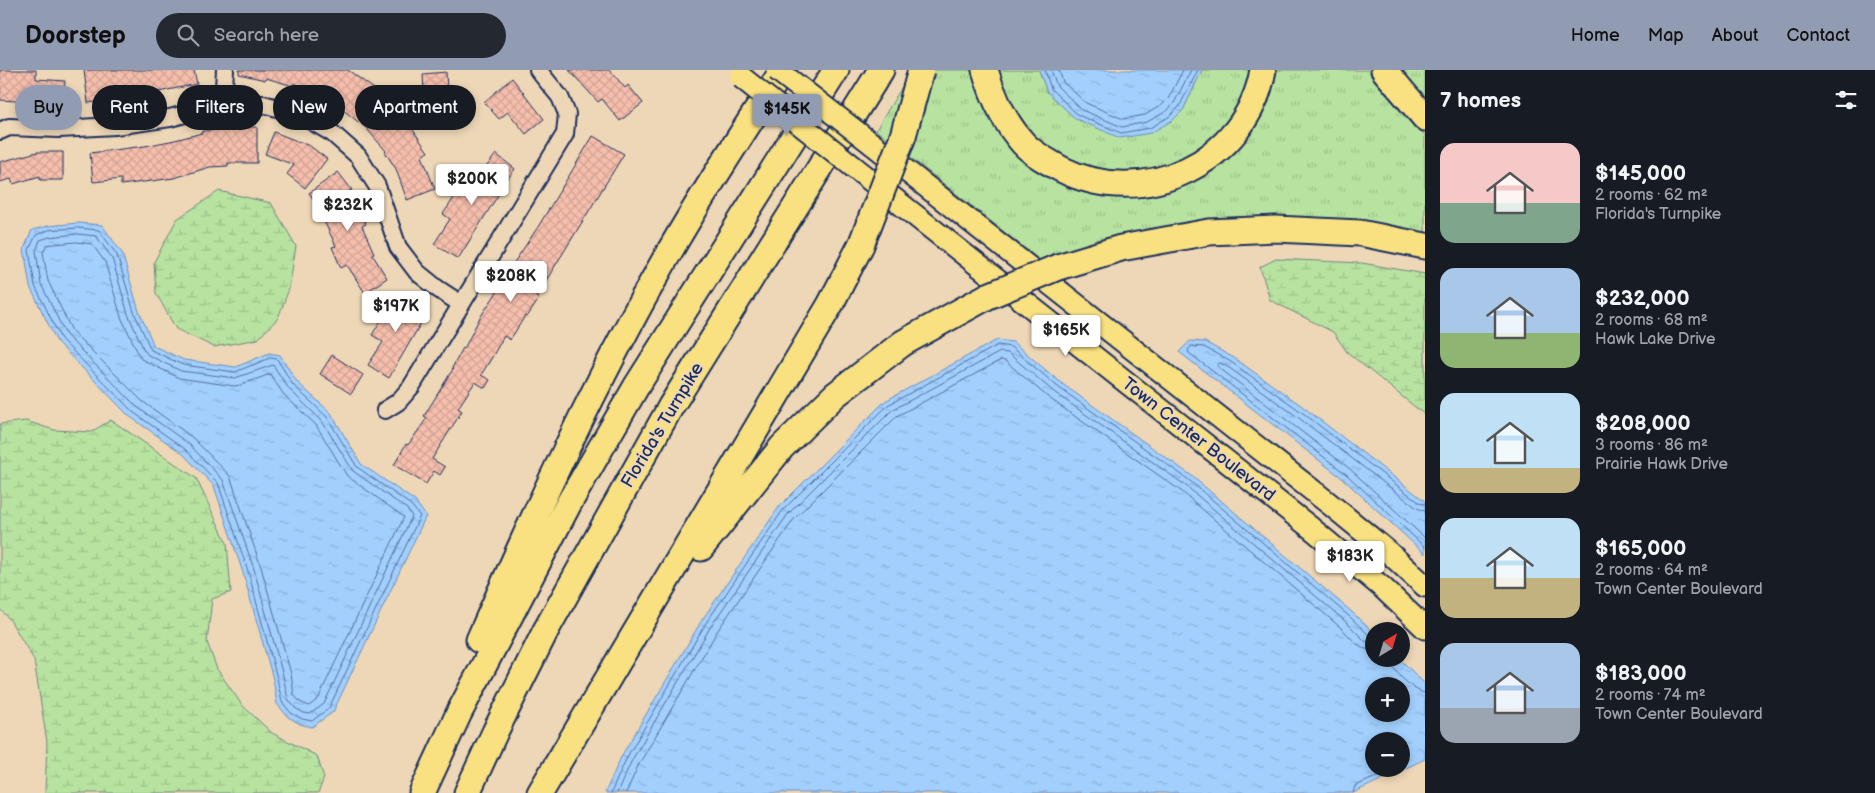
<!DOCTYPE html>
<meta charset="utf-8">
<style>
body{margin:0;font-family:"Balsamiq Sans",sans-serif;background:#242831;color:#f1f3f6;height:100vh;display:flex;flex-direction:column;font-size:19px;white-space:nowrap}
*{box-sizing:border-box;margin:0}
p{font-size:16px;color:#9ea1a6}
.icon{flex:none;width:28px;height:28px;fill:none;stroke:currentColor;stroke-width:2;stroke-linecap:round;stroke-linejoin:round}
.map{position:relative;flex:1;overflow:hidden}
.side{display:flex;flex-direction:column;background:#171b24;width:450px}
.side>*{flex:none}
.banner{position:absolute;left:15px;top:15px;width:475px;height:45px;display:flex;gap:10px}
.needle{width:32px;rotate:38deg}
.fabs{position:absolute;left:1365px;top:552px;display:grid;gap:10px}
.fabs a{display:grid;place-items:center;width:45px;height:45px;border-radius:50%;background:#171b24;box-shadow:0 2px 8px #0003;font-size:25px}
.price{position:absolute;translate:-50% -42px;padding:0 11px;border-radius:5px;background:#fff;color:#222;font-size:16px;line-height:32px;filter:drop-shadow(0 1px 2px #0008)}
.price::after{content:'';position:absolute;left:50%;top:30px;width:15px;height:11px;margin-left:-8px;background:inherit;clip-path:polygon(0 0,100% 0,50% 100%)}
.price.current{background:#919bb2;color:#111}
ul{padding:0;list-style:none}
li{display:flex;align-items:center;gap:15px;height:125px;padding:0 15px}
li span{display:grid;place-items:center;flex:none;width:140px;height:100px;border-radius:15px;color:#555}
li>.icon{margin-inline-start:auto}
span .icon{width:60px;height:60px;fill:#fffc;stroke-width:1}
li b{font-size:21px}
h2{display:flex;justify-content:space-between;align-items:center;height:60px;padding:0 15px;font-size:21px}
.tag{padding:0 18px;border-radius:22px;background:#171b24;box-shadow:0 2px 8px #0003;font-size:18px;line-height:45px}
.tag.current{background:#919bb2;color:#111}
header{display:flex;align-items:center;gap:30px;box-sizing:border-box;height:70px;padding:0 25px;background:#919bb2;color:#111}
header strong{font-size:24px}
nav{display:flex;gap:28px;margin-inline-start:auto;font-size:18px}
.search{width:350px;height:45px;background:#242831;display:flex;align-items:center;gap:12px;box-sizing:border-box;padding:0 18px;border-radius:28px;color:#9ea1a6;font-size:19px}
main{display:flex;flex:1;min-height:0}
.map>svg:first-child{display:block}
.grass{fill:url(#grass-tufts);stroke:#6a887e}
.wetland{fill:url(#wetland-marsh);stroke:#6a887e}
.water{fill:url(#water-ripples);stroke:#6c8fbd;fill-rule:evenodd}
.lines{fill:none;stroke-linecap:round;stroke-linejoin:round}
.shore{stroke:#516f9e;stroke-width:1}
.building{fill:url(#building-cross-hatch);stroke:#1b2f5e}
.minor-casing{stroke:#1b2f5e;stroke-width:20}
.major-casing{stroke:#1b2f5e;stroke-width:25}
.highway-casing{stroke:#1b2f5e;stroke-width:29}
.minor{stroke:#eed7b7;stroke-width:16}
.major{stroke:#f9e181;stroke-width:21}
.highway{stroke:#f9e181;stroke-width:25}
.major-bridge-casing{stroke:#1b2f5e;stroke-width:25;stroke-linecap:butt}
.highway-bridge-casing{stroke:#1b2f5e;stroke-width:29;stroke-linecap:butt}
.major-bridge{stroke:#f9e181;stroke-width:21}
.highway-bridge{stroke:#f9e181;stroke-width:25}
.labels{text-anchor:middle;stroke-width:4;stroke-linejoin:round;paint-order:stroke}
.street-label{font-size:18px;fill:#1b2f5e;stroke:#eed7b7}
</style>
<header>
<strong>Doorstep</strong>
<div class="search"><svg class="icon" aria-label="search" viewBox="0 0 24 24"><circle cx="10" cy="10" r="6"/><path d="M15 15l6 6"/></svg>Search here</div>
<nav><a>Home</a><a>Map</a><a>About</a><a>Contact</a></nav>
</header>
<main>
<div class="map">
<svg width="1425" height="723" viewBox="0 0 1425 723">
<defs>
<pattern id="grass-tufts" width="24" height="20" patternUnits="userSpaceOnUse" patternTransform="scale(1.25)"><rect width="24" height="20" fill="#b8e29f"/><path d="M3 7l-1-3M5 7V3M7 7l1-3M15 17l-1-3M17 17v-4M19 17l1-3" fill="none" stroke="#9ec28b"/></pattern>
<pattern id="wetland-marsh" width="20" height="14" patternUnits="userSpaceOnUse" patternTransform="scale(1.25)"><rect width="20" height="14" fill="#b8e29f"/><path d="M1 5h8M5 5V1M11 12h8M15 12V8" fill="none" stroke="#9ec28b"/></pattern>
<pattern id="water-ripples" width="26" height="14" patternUnits="userSpaceOnUse" patternTransform="scale(1.25)"><rect width="26" height="14" fill="#a2cffd"/><path d="M2 4q2-2 4 0t4 0M15 11q2-2 4 0t4 0" fill="none" stroke="#8bb2db"/></pattern>
<pattern id="building-cross-hatch" width="8" height="8" patternUnits="userSpaceOnUse" patternTransform="scale(1.25)"><rect width="8" height="8" fill="#f6beab"/><path d="M0 0l8 8M0 8l8-8" fill="none" stroke="#d2a496"/></pattern>
</defs>
<rect width="100%" height="100%" fill="#eed7b7"/>
<filter id="ink" filterUnits="userSpaceOnUse"><feTurbulence type="fractalNoise" baseFrequency=".02" numOctaves="2"/><feDisplacementMap in="SourceGraphic" scale="10" xChannelSelector="R" yChannelSelector="G"/><feConvolveMatrix kernelMatrix="1 2 1 2 8 2 1 2 1" color-interpolation-filters="sRGB"/></filter>
<g filter="url(#ink)">
<g class="grass">
<polygon points="912,0 977,0 1032,92 1187,110 1271,0 1425,0 1425,44 1414,54 1425,65 1425,165 1368,155 1042,192 876,60"/>
<polygon points="995,0 1039,0 1047,22 1173,50 1183,40 1202,0 1254,0 1235,47 1197,85 1135,106 1069,94 1023,60"/>
</g>
<g class="wetland">
<polygon points="219,121 271,133 296,176 289,219 278,248 258,269 214,277 176,259 156,223 154,192 177,149"/>
<polygon points="1276,189 1362,193 1425,204 1425,345 1347,282 1333,262 1270,230 1260,197"/>
<polygon points="111,350 196,408 227,473 231,522 212,529 207,572 217,599 242,635 272,663 317,686 324,708 318,723 45,723 47,672 34,590 10,550 0,539 0,354 26,351 54,360 91,362"/>
</g>
<g class="water">
<polygon points="1039,0 1202,0 1183,40 1173,50 1151,63 1120,68 1076,49 1047,22"/>
<polygon points="78,153 102,155 122,183 139,241 154,276 184,290 236,297 269,283 280,285 297,312 331,343 361,394 415,431 426,446 333,642 312,657 300,654 288,647 277,634 273,609 243,503 214,416 182,383 129,346 57,272 30,217 24,179 32,160 48,156"/>
<path d="M 997,270 L 1013,272 L 1061,313 L 1192,406 L 1353,543 L 1374,563 L 1374,589 L 1400,589 L 1425,614 L 1425,689 L 1353,723 L 605,723 L 622,685 L 702,550 L 779,437 L 885,331 ZM 1401,616 L 1401,644 L 1374,644 L 1374,616 ZM 1401,671 L 1401,699 L 1374,699 L 1374,671 Z"/>
<polygon points="1190,271 1205,272 1234,288 1302,336 1425,431 1425,484 1342,408 1179,282"/>
</g>
<g class="lines">
<g class="shore">
<polyline points="1045,0 1051,19 1078,45 1121,63 1150,58 1170,46 1179,37 1198,0"/>
<polyline points="1051,0 1057,16 1082,40 1122,57 1147,52 1167,41 1174,33 1191,0"/>
<polyline points="1059,0 1063,12 1086,33 1123,49 1145,45 1162,35 1168,29 1183,0"/>
<polygon points="78,158 99,160 117,185 134,242 151,280 183,295 235,302 270,288 277,289 293,315 327,347 357,397 411,435 420,446 329,638 312,651 302,649 291,643 282,632 277,608 248,501 218,413 185,379 133,342 61,269 35,216 29,180 36,165 49,160"/>
<polygon points="78,164 96,166 112,188 128,244 144,280 148,285 181,301 235,308 273,295 289,319 322,351 353,401 407,439 412,446 324,634 310,644 304,643 295,638 288,629 283,606 254,499 223,410 189,374 137,337 66,265 41,214 36,181 40,170 50,167"/>
<polygon points="77,172 92,174 105,192 121,247 141,289 179,308 234,316 241,315 270,304 284,325 316,355 347,406 404,447 318,629 309,636 300,632 294,625 291,604 261,497 230,406 193,368 142,331 72,261 48,211 43,182 47,175"/>
<polyline points="1425,434 1420,433 1299,340 1231,292 1204,277 1192,276 1188,280 1189,283 1346,404 1425,477"/>
<polyline points="1425,441 1417,438 1295,345 1228,297 1220,293 1217,294 1218,297 1350,399 1425,468"/>
<path d="M 1390,589 C 1391,600 1414,622 1425,623"/>
<polyline points="611,723 627,687 706,553 783,440 888,335 998,275 1011,277 1058,317 1189,410 1350,547 1369,565 1374,567"/>
<polyline points="617,723 632,690 711,556 788,444 892,340 1000,282 1008,283 1054,322 1185,415 1345,551 1365,571 1374,573"/>
<path d="M 626,723 L 639,694 L 718,560 L 794,449 L 897,346 L 1001,290 L 1005,291 L 1049,328 L 1181,421 L 1340,557 C 1350,566 1359,580 1374,581"/>
<polyline points="1353,723 1355,716 1395,699"/>
</g>
</g>
<g class="building">
<polygon points="0,0 36,0 36,9 65,11 63,34 0,30"/>
<polygon points="84,0 194,0 197,14 139,26 88,33"/>
<polygon points="239,0 348,0 388,29 409,54 428,82 422,86 435,119 407,130 396,99 385,82 386,81 366,58 347,43 327,28 294,13 293,16 266,8 265,10 239,4"/>
<polygon points="569,0 610,0 625,18 628,15 643,33 620,51 602,29 598,32"/>
<polygon points="446,2 448,38 425,40 423,4"/>
<polygon points="512,8 544,49 526,64 508,42 499,49 484,32"/>
<polygon points="235,57 257,57 257,93 228,93 228,96 210,97 174,108 121,115 121,109 93,112 90,83 145,76 175,70 202,63 202,61 235,59"/>
<polygon points="274,62 310,76 327,89 305,118 287,104 294,95 265,84"/>
<polygon points="593,66 624,84 536,227 539,229 527,247 525,246 510,270 504,266 491,289 481,305 490,310 485,318 475,312 458,338 462,341 432,389 445,397 440,405 434,401 426,414 394,395 406,374 408,375 427,348 424,346 453,299 452,298 463,278 464,279 479,249 509,204 507,203 538,157"/>
<polygon points="37,82 63,82 63,110 40,110 40,106 13,114 11,109 0,112 0,92"/>
<polygon points="496,84 515,99 498,121 500,122 458,189 434,174 450,149 443,144 471,103 478,108"/>
<polygon points="338,102 352,120 349,121 366,154 362,156 374,183 372,184 387,208 365,223 347,195 341,198 332,177 336,176 323,149 327,147 309,123"/>
<polygon points="398,222 428,241 389,308 368,295 383,272 372,265"/>
<polygon points="332,285 363,305 351,324 320,304"/>
</g>
<g class="lines">
<defs>
<g id="minor">
<polyline points="223,34 225,0"/>
<polyline points="0,61 9,57 59,59 115,56 170,48 223,34 263,34 299,44 332,63 358,86 377,116 398,177 417,202 438,219 461,234"/>
<polyline points="385,340 398,332 411,317 565,64 567,44 560,27 538,0"/>
</g>
<g id="major">
<polyline points="871,73 1331,435 1387,481 1425,516"/>
<polyline points="855,98 1311,458 1383,518 1425,558"/>
</g>
<g id="highway">
<path d="M 985,0 C 993,27 1004,52 1023,73 C 1033,84 1048,92 1061,99 C 1143,141 1247,93 1263,0"/>
<polyline points="1384,0 1425,48"/>
<polyline points="1058,197 1121,178 1209,162 1276,159 1360,163 1425,176"/>
<polyline points="701,478 782,377 835,325 903,273 988,226"/>
<path d="M 479,570 C 535,442 594,315 663,193 C 700,127 742,64 783,0"/>
<polyline points="422,723 459,643 569,433 636,317 836,0"/>
<polyline points="467,723 495,662 546,560 671,336 881,0"/>
<polyline points="540,723 830,235 861,175"/>
</g>
</defs>
<use href="#minor" class="minor-casing"/>
<use href="#major" class="major-casing"/>
<use href="#highway" class="highway-casing"/>
<use href="#minor" class="minor"/>
<use href="#major" class="major"/>
<use href="#highway" class="highway"/>
<defs>
<g id="major-bridge">
<polyline points="777,0 871,73"/>
<polyline points="741,7 855,98"/>
</g>
<g id="highway-bridge">
<polyline points="861,175 903,66 921,0"/>
<polyline points="988,226 1058,197"/>
</g>
</defs>
<use href="#major-bridge" class="major-bridge-casing"/>
<use href="#highway-bridge" class="highway-bridge-casing"/>
<use href="#major-bridge" class="major-bridge"/>
<use href="#highway-bridge" class="highway-bridge"/>
</g>
</g>
<g class="labels">
<g class="street-label">
<text transform="translate(662 355) rotate(-59)" y="6">Florida's Turnpike</text>
<text transform="translate(1199 369) rotate(38)" y="6">Town Center Boulevard</text>
</g>
</g>
</svg>
<div class="fabs">
<a><svg class="needle" viewBox="-14 -14 28 28"><path d="M0-13l5 13h-10z" fill="#e53935"/><path d="M0 13l5-13h-10z" fill="#9ea1a6"/></svg></a>
<a>+</a>
<a>−</a>
</div>
<b class="price current" style="left:787px;top:66px">$145K</b>
<b class="price" style="left:472px;top:136px">$200K</b>
<b class="price" style="left:348px;top:162px">$232K</b>
<b class="price" style="left:511px;top:233px">$208K</b>
<b class="price" style="left:396px;top:263px">$197K</b>
<b class="price" style="left:1066px;top:287px">$165K</b>
<b class="price" style="left:1350px;top:513px">$183K</b>
<div class="banner">
<a class="tag current">Buy</a>
<a class="tag">Rent</a>
<a class="tag">Filters</a>
<a class="tag">New</a>
<a class="tag">Apartment</a>
</div>
</div>
<section class="side">
<h2>7 homes<svg class="icon" aria-label="filters" viewBox="0 0 24 24"><path d="M4 7h16M4 17h16"/><circle cx="9" cy="7" r="2"/><circle cx="15" cy="17" r="2"/></svg></h2>
<ul>
<li><span style="background:linear-gradient(#f6c9c9 60%,#7fa58c 0)"><svg class="icon" aria-label="home" viewBox="0 0 24 24"><path d="M3 11l9-7 9 7M6 9v11h12V9"/></svg></span><div><b>$145,000</b><p>2 rooms · 62 m²</p><p>Florida's Turnpike</p></div></li>
<li><span style="background:linear-gradient(#a9c7e8 65%,#8fb573 0)"><svg class="icon" aria-label="home" viewBox="0 0 24 24"><path d="M3 11l9-7 9 7M6 9v11h12V9"/></svg></span><div><b>$232,000</b><p>2 rooms · 68 m²</p><p>Hawk Lake Drive</p></div></li>
<li><span style="background:linear-gradient(#bfe0f5 75%,#c2b280 0)"><svg class="icon" aria-label="home" viewBox="0 0 24 24"><path d="M3 11l9-7 9 7M6 9v11h12V9"/></svg></span><div><b>$208,000</b><p>3 rooms · 86 m²</p><p>Prairie Hawk Drive</p></div></li>
<li><span style="background:linear-gradient(#bfe0f5 60%,#c2b280 0)"><svg class="icon" aria-label="home" viewBox="0 0 24 24"><path d="M3 11l9-7 9 7M6 9v11h12V9"/></svg></span><div><b>$165,000</b><p>2 rooms · 64 m²</p><p>Town Center Boulevard</p></div></li>
<li><span style="background:linear-gradient(#a9c7e8 65%,#9aa5b1 0)"><svg class="icon" aria-label="home" viewBox="0 0 24 24"><path d="M3 11l9-7 9 7M6 9v11h12V9"/></svg></span><div><b>$183,000</b><p>2 rooms · 74 m²</p><p>Town Center Boulevard</p></div></li>
</ul>
</section>
</main>
